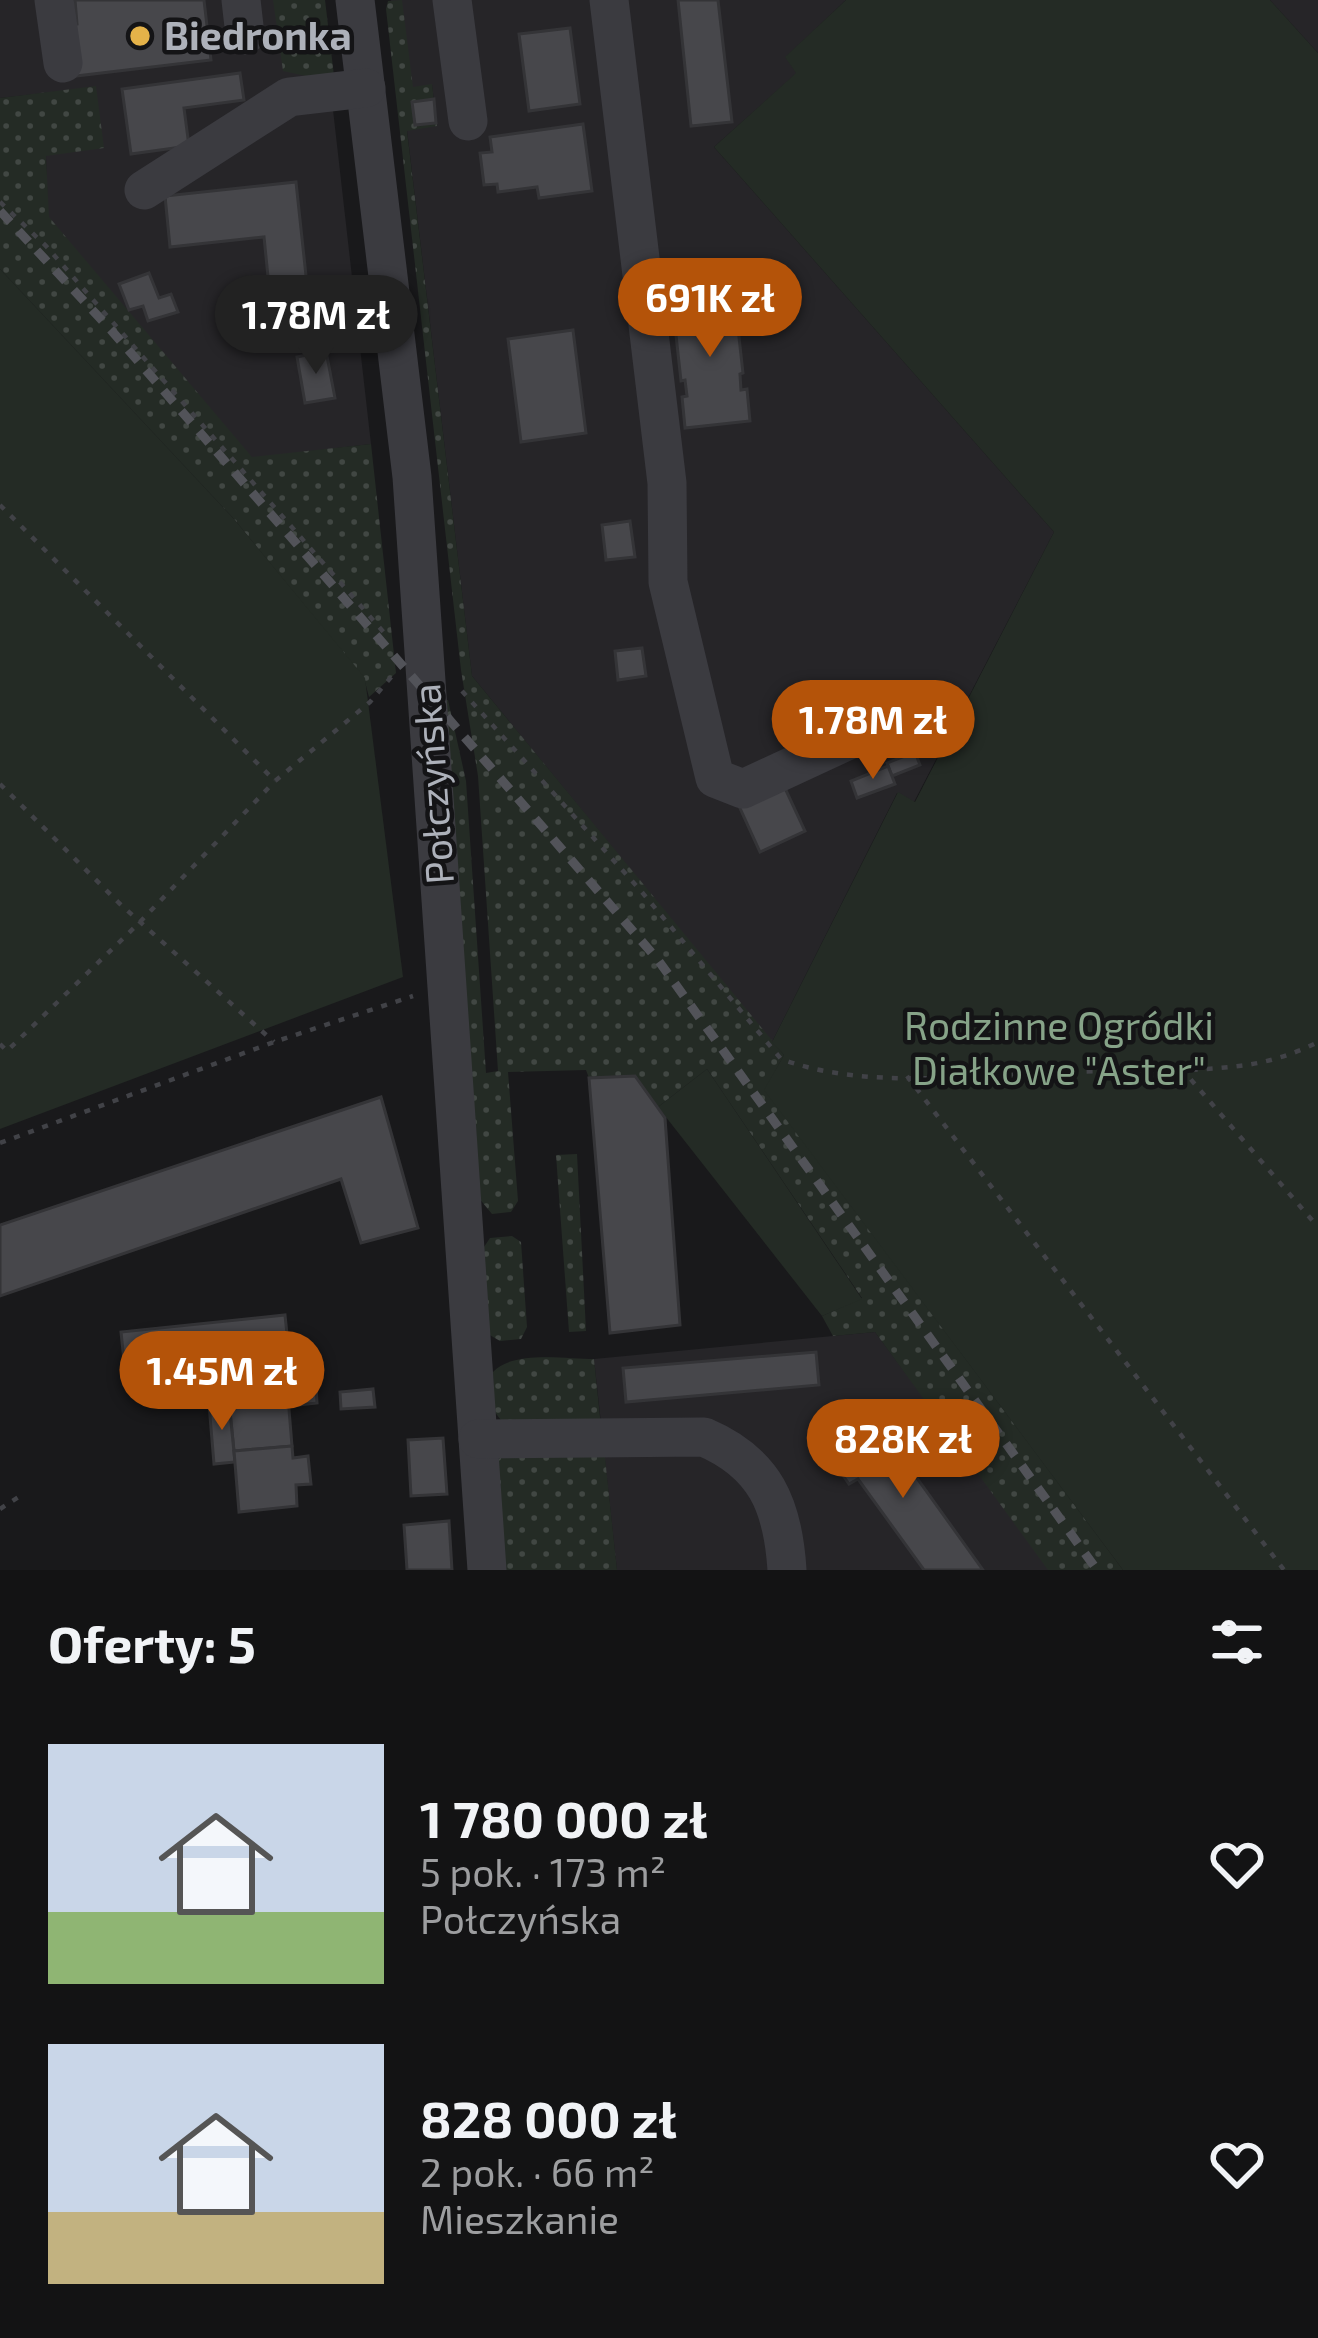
<!DOCTYPE html>
<html lang="pl">
<meta charset="utf-8">
<style>
body{margin:0;font-family:"Exo 2",sans-serif;background:#1c1c1d;color:#f1f3f6;height:100vh;display:flex;flex-direction:column;font-size:45px;white-space:nowrap}
*{box-sizing:border-box;margin:0}
p{font-size:39px;color:#9d9ea0}
.icon{flex:none;width:66px;height:66px;fill:none;stroke:currentColor;stroke-width:2;stroke-linecap:round;stroke-linejoin:round}
.map{position:relative;height:1570px;overflow:hidden}
.details{display:flex;flex-direction:column;background:#131314;flex:1}
.details>*{flex:none}
.price{position:absolute;translate:-50% -102px;padding:0 27px;border-radius:42px;background:#b45309;color:#fff;font-size:39px;line-height:78px;filter:drop-shadow(0 3px 6px #0008)}
.price::after{content:'';position:absolute;left:50%;top:72px;width:36px;height:27px;margin-left:-18px;background:inherit;clip-path:polygon(0 0,100% 0,50% 100%)}
.price.current{background:#222;color:#fff}
ul{padding:0;list-style:none}
li{display:flex;align-items:center;gap:36px;height:300px;padding:0 48px}
li span{display:grid;place-items:center;flex:none;width:336px;height:240px;border-radius:0px;color:#555}
li>.icon{margin-inline-start:auto}
span .icon{width:144px;height:144px;fill:#fffc;stroke-width:1}
li b{font-size:51px}
h2{display:flex;justify-content:space-between;align-items:center;height:144px;padding:0 48px;font-size:51px}
.map>svg:first-child{display:block}
.built{fill:#262528}
.grass{fill:url(#grass-dots)}
.green{fill:#242b25}
.building{fill:#47474b;stroke:#343437;stroke-width:3}
.lines{fill:none;stroke-linecap:round;stroke-linejoin:round}
.path{stroke:#414247;stroke-width:4.5;stroke-dasharray:6 9;stroke-linecap:butt}
.minor{stroke:#3b3b40;stroke-width:39}
.rail{stroke:#525359;stroke-width:9;stroke-dasharray:15 12;stroke-linecap:butt}
.poi-dot{fill:#e4b249;stroke:#141416;stroke-width:4.5}
.labels{text-anchor:middle;stroke-width:9;stroke-linejoin:round;paint-order:stroke}
.poi-label{font-size:39px;font-weight:bold;fill:#adb1ba;stroke:#141416;text-anchor:start}
.street-label{font-size:39px;fill:#adb1ba;stroke:#141416}
.park-label{font-size:39px;fill:#86a388;stroke:#141416}
</style>
<div class="map">
<svg width="1318" height="1570" viewBox="0 0 1318 1570">
<defs>
<pattern id="grass-dots" width="8" height="8" patternUnits="userSpaceOnUse" patternTransform="scale(3)"><rect width="8" height="8" fill="#242b25"/><path d="M2 2h.1M6 6h.1" fill="none" stroke="#414743" stroke-width="1.8" stroke-linecap="round"/></pattern>
</defs>
<rect width="100%" height="100%" fill="#19191b"/>
<g class="built">
<polygon points="0,0 299,0 327,57 371,444 252,458 48,217 46,156 96,87 0,98"/>
<polygon points="391,0 846,0 786,57 797,73 714,147 1054,532 914,802 897,793 772,1042 472,676 407,130 437,125 432,85 402,89"/>
<polygon points="1270,0 1318,0 1318,53"/>
<polygon points="875,1332 1051,1570 617,1570 594,1359"/>
</g>
<g class="grass">
<polygon points="273,0 325,0 334,76 315,78 283,71"/>
<polygon points="402,0 413,87 432,84 437,126 407,131 472,676 784,1055 765,1090 1123,1570 1048,1570 875,1332 833,1336 822,1316 862,1298 707,1069 658,1107 635,1076 589,1078 586,1070 508,1072 518,1201 511,1212 492,1214 478,1197 444,700 448,700 466,781 486,1073 498,1071 478,776 461,670 386,9 388,1"/>
<polygon points="96,86 104,148 46,156 49,217 252,457 371,444 396,673 369,697 364,678 234,519 0,269 0,98"/>
<polygon points="577,1154 586,1331 569,1332 556,1155"/>
<polygon points="512,1236 521,1242 527,1327 521,1339 500,1341 488,1334 482,1250 490,1238"/>
<path d="M 594,1359 L 601,1427 L 504,1424 L 494,1411 L 493,1372 C 513,1350 565,1359 594,1359 Z"/>
<polygon points="604,1448 617,1570 504,1570 497,1464 503,1450"/>
</g>
<g class="green">
<polygon points="846,0 1270,0 1318,53 1318,1570 1123,1570 764,1090 784,1055 772,1042 898,792 915,802 1054,532 714,147 796,73 785,57"/>
<polygon points="0,269 234,519 365,678 403,977 0,1129"/>
<polygon points="707,1069 862,1299 822,1316 658,1107"/>
</g>
<g class="building">
<polygon points="75,0 204,0 211,60 76,76 70,25 77,24"/>
<polygon points="678,0 718,0 732,122 691,126"/>
<polygon points="570,28 580,104 529,111 519,34"/>
<polygon points="240,73 244,100 184,108 189,146 131,154 122,89"/>
<polygon points="434,99 436,123 415,125 412,102"/>
<polygon points="583,124 592,191 539,198 537,187 498,192 497,184 484,185 480,153 492,152 490,137"/>
<polygon points="296,182 310,313 272,317 264,237 170,247 165,196"/>
<polygon points="149,273 159,298 171,294 178,312 148,321 143,306 129,310 119,284"/>
<polygon points="734,292 743,373 740,374 741,390 747,389 750,421 685,428 682,397 687,396 685,380 681,381 672,299"/>
<polygon points="573,330 586,433 521,442 508,339"/>
<polygon points="326,351 335,398 305,403 297,357"/>
<polygon points="630,521 635,557 606,560 602,525"/>
<polygon points="642,648 646,676 618,680 615,651"/>
<polygon points="915,752 920,765 892,776 887,763"/>
<polygon points="888,766 895,784 857,798 851,781"/>
<polygon points="784,786 805,831 760,852 739,806"/>
<polygon points="635,1076 665,1118 680,1325 610,1333 589,1078"/>
<polygon points="381,1097 418,1228 361,1243 341,1179 0,1296 0,1225"/>
<polygon points="285,1315 289,1353 125,1370 121,1332"/>
<polygon points="816,1352 819,1385 626,1402 623,1368"/>
<polygon points="316,1386 317,1403 289,1406 287,1388"/>
<polygon points="373,1389 375,1407 341,1409 340,1392"/>
<polygon points="288,1397 292,1446 234,1451 229,1402"/>
<polygon points="229,1402 235,1462 214,1464 209,1404"/>
<polygon points="876,1421 983,1570 924,1570 858,1479 849,1484 829,1455"/>
<polygon points="443,1438 447,1494 411,1496 408,1440"/>
<polygon points="292,1446 293,1458 308,1456 311,1484 296,1485 297,1506 239,1512 234,1451"/>
<polygon points="449,1521 452,1570 407,1570 404,1525"/>
</g>
<g class="lines">
<g class="path">
<polyline points="0,202 46,246 387,636"/>
<polyline points="0,505 275,781 370,702 392,676"/>
<path d="M 462,691 L 641,891 L 781,1059 C 868,1091 973,1074 1064,1072 C 1122,1070 1182,1073 1239,1066 C 1266,1063 1295,1054 1318,1042"/>
<polyline points="0,784 119,903 274,1042"/>
<polyline points="0,1044 7,1051 140,922 275,781"/>
<polyline points="1181,1068 1318,1227"/>
<polyline points="907,1076 1284,1570"/>
<polyline points="0,1143 274,1042 413,996"/>
<polyline points="0,1509 23,1494"/>
</g>
<g class="minor">
<polyline points="54,0 63,63"/>
<polyline points="241,0 245,35"/>
<polyline points="355,0 412,477 487,1570"/>
<polyline points="452,0 468,121"/>
<polyline points="609,0 667,483 668,582 715,778 743,789 907,713"/>
<polyline points="144,190 289,97 366,88"/>
<path d="M 478,1439 L 704,1437 C 765,1463 783,1505 787,1570"/>
</g>
<polyline class="rail" points="0,211 111,330 658,960 1097,1570"/>
</g>
<circle class="poi-dot" cx="140" cy="36" r="12"/>
<g class="labels">
<g class="poi-label">
<text x="164" y="50">Biedronka</text>
</g>
<g class="street-label">
<text transform="translate(433 784) rotate(-94)" y="14">Połczyńska</text>
</g>
<g class="park-label">
<text x="1059" y="1040">Rodzinne Ogródki<tspan x="1059" dy="45">Diałkowe "Aster"</tspan></text>
</g>
</g>
</svg>
<b class="price" style="left:710px;top:360px">691K zł</b>
<b class="price current" style="left:316px;top:377px">1.78M zł</b>
<b class="price" style="left:873px;top:782px">1.78M zł</b>
<b class="price" style="left:222px;top:1433px">1.45M zł</b>
<b class="price" style="left:903px;top:1501px">828K zł</b>
</div>
<section class="details">
<h2>Oferty: 5<svg class="icon" aria-label="filters" viewBox="0 0 24 24"><path d="M4 7h16M4 17h16"/><circle cx="9" cy="7" r="2"/><circle cx="15" cy="17" r="2"/></svg></h2>
<ul>
<li><span style="background:linear-gradient(#c9d6e8 70%,#8fb573 0)"><svg class="icon" aria-label="home" viewBox="0 0 24 24"><path d="M3 11l9-7 9 7M6 9v11h12V9"/></svg></span><div><b>1 780 000 zł</b><p>5 pok. · 173 m²</p><p>Połczyńska</p></div><svg class="icon" aria-label="heart" viewBox="0 0 24 24"><path d="M12 20l-8-8c-3-5 5-10 8-4 3-6 11-1 8 4z"/></svg></li>
<li><span style="background:linear-gradient(#c9d6e8 70%,#c2b280 0)"><svg class="icon" aria-label="home" viewBox="0 0 24 24"><path d="M3 11l9-7 9 7M6 9v11h12V9"/></svg></span><div><b>828 000 zł</b><p>2 pok. · 66 m²</p><p>Mieszkanie</p></div><svg class="icon" aria-label="heart" viewBox="0 0 24 24"><path d="M12 20l-8-8c-3-5 5-10 8-4 3-6 11-1 8 4z"/></svg></li>
</ul>
</section>
